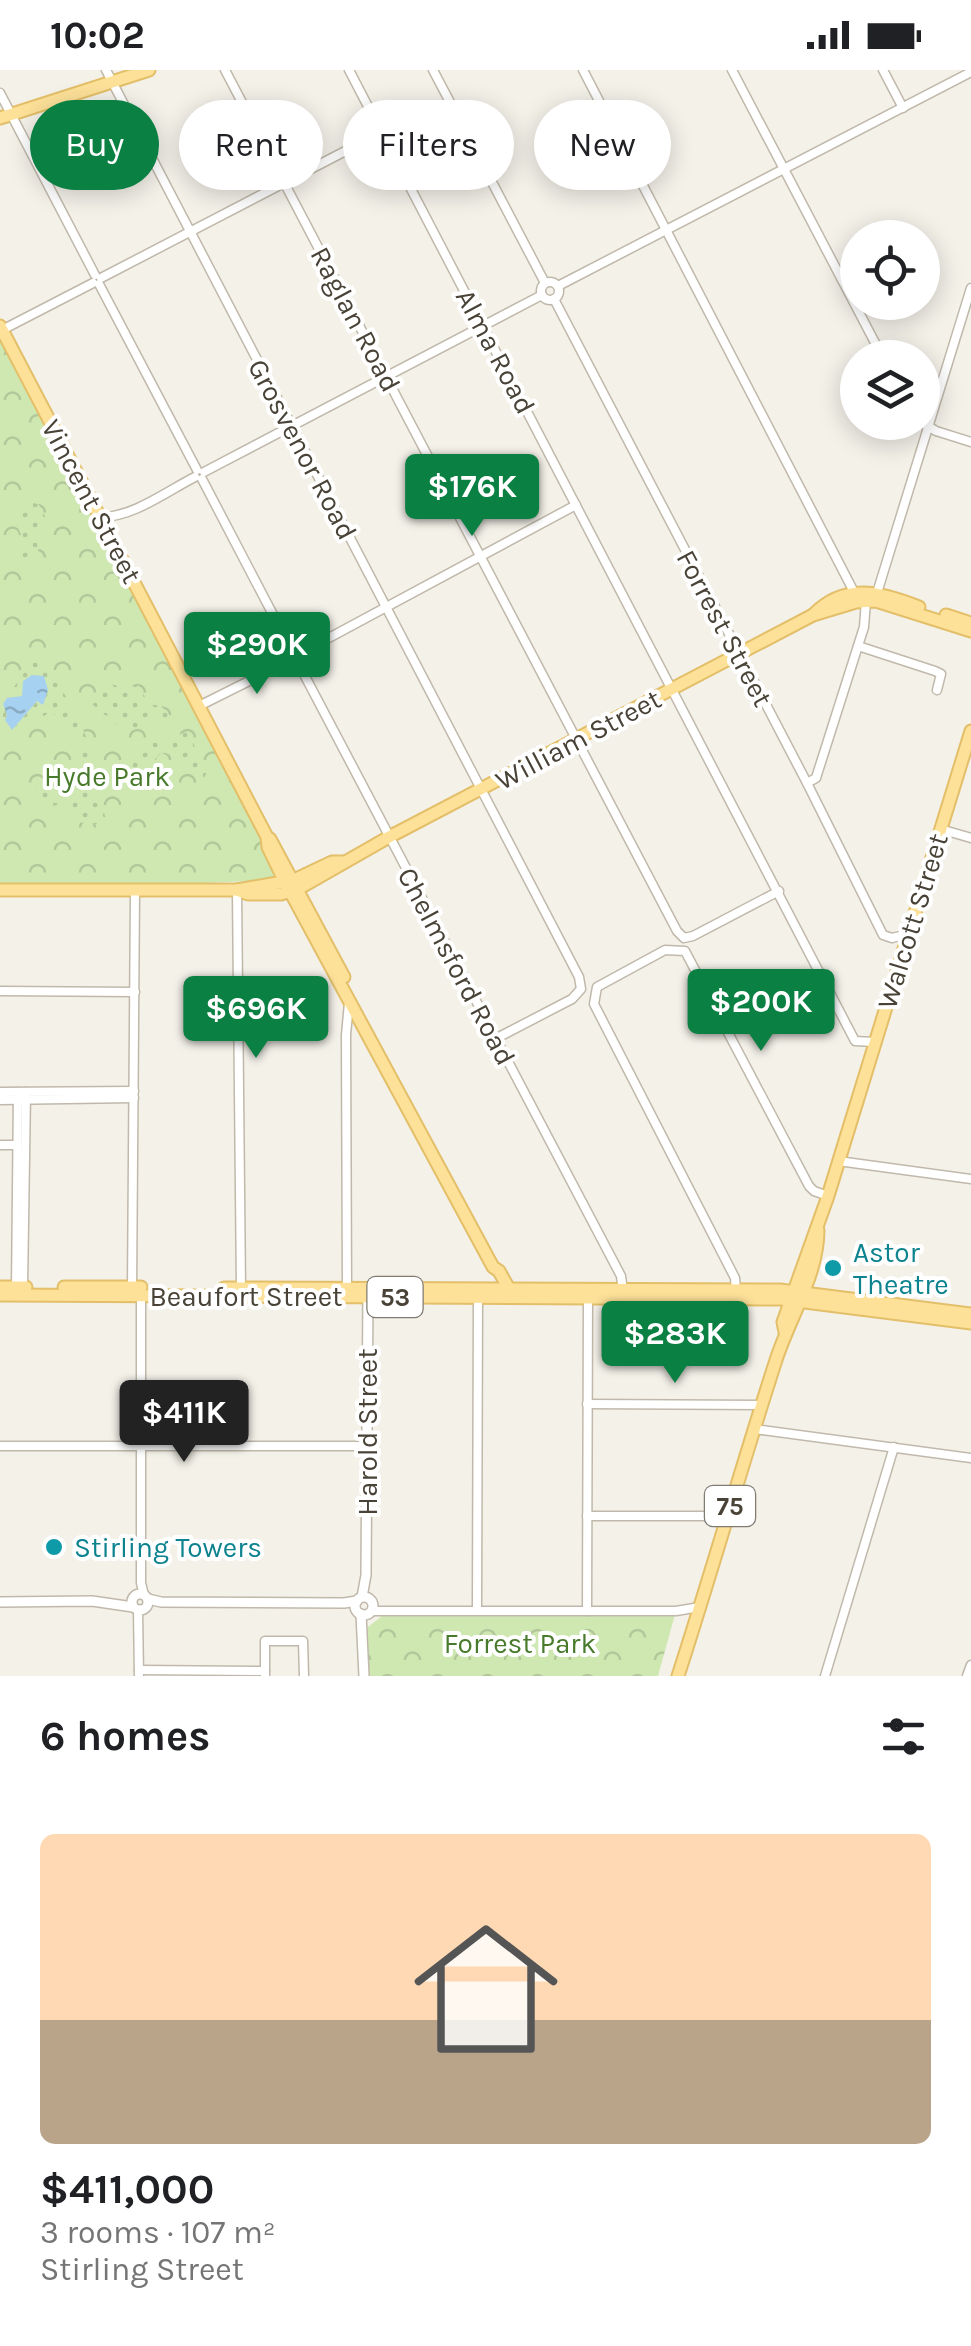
<!DOCTYPE html>
<meta charset="utf-8">
<style>
body{margin:0;font-family:Karla,sans-serif;background:#f2f2f2;color:#202124;height:100vh;display:flex;flex-direction:column;font-size:38px;white-space:nowrap}
*{box-sizing:border-box;margin:0}
p{font-size:32px;color:#757577}
.icon{flex:none;width:55px;height:55px;fill:none;stroke:currentColor;stroke-width:2;stroke-linecap:round;stroke-linejoin:round}
.map{position:relative;height:1606px;overflow:hidden}
.details{display:flex;flex-direction:column;background:#fff;flex:1}
.details>*{flex:none}
.top-card{position:absolute;left:30px;top:30px;width:912px;height:90px;display:flex;gap:20px}
.controls{position:absolute;left:840px;top:150px;display:grid;gap:20px}
.controls a{display:grid;place-items:center;width:100px;height:100px;border-radius:50%;background:#fff;box-shadow:0 5px 25px #0003;font-size:50px}
.price{position:absolute;translate:-50% -85px;padding:0 22px;border-radius:10px;background:#0b8043;color:#fff;font-size:32px;line-height:65px;filter:drop-shadow(0 2px 5px #0008)}
.price::after{content:'';position:absolute;left:50%;top:60px;width:30px;height:22px;margin-left:-15px;background:inherit;clip-path:polygon(0 0,100% 0,50% 100%)}
.price.current{background:#222;color:#fff}
ul{padding:0;list-style:none}
li{display:grid;align-content:center;gap:20px;height:530px;padding:0 40px}
li+li{border-top:2px solid #e0e0e0}
li span{display:grid;place-items:center;height:310px;border-radius:15px;color:#555}
li>.icon{margin-inline-start:auto}
span .icon{width:180px;height:180px;fill:#fffc;stroke-width:1}
li b{font-size:42px}
h2{display:flex;justify-content:space-between;align-items:center;height:120px;padding:0 40px;font-size:42px}
.pill{padding:0 35px;border-radius:45px;background:#fff;box-shadow:0 5px 25px #0003;font-size:35px;line-height:90px}
.pill.current{background:#0b8043;color:#fff}
.status{display:flex;justify-content:space-between;align-items:center;height:70px;padding:0 50px;background:#fff;direction:ltr}
.status svg{height:28px;fill:currentColor}
.map>svg:first-child{display:block}
.park{fill:url(#park-crowns)}
.garden{fill:url(#garden-dots)}
.water{fill:url(#water-ripples)}
.lines{fill:none;stroke-linecap:round;stroke-linejoin:round}
.minor-casing{stroke:#c0b9ab;stroke-width:11}
.tertiary-casing{stroke:#c0b9ab;stroke-width:12}
.primary-casing{stroke:#e3bf69;stroke-width:15}
.minor{stroke:#fff;stroke-width:8}
.tertiary{stroke:#fff;stroke-width:9}
.primary{stroke:#fde199;stroke-width:11}
.culture-dot{fill:#0f9aa8;stroke:#fff;stroke-width:4}
.labels{text-anchor:middle;stroke-width:8;stroke-linejoin:round;paint-order:stroke}
.shield{fill:#fff;stroke:#7f7b73;stroke-width:2.5}
.shield-label{font-size:25px;font-weight:bold;fill:#484237}
.street-label{font-size:28px;fill:#484237;stroke:#fff}
.park-label{font-size:28px;fill:#487a2b;stroke:#fff}
.culture-label{font-size:28px;fill:#0d838f;stroke:#fff;text-anchor:start}
</style>
<div class="status"><b>10:02</b><svg viewBox="0 0 49 12"><path d="M0 12V9h3v3zM5 12V6h3v6zM10 12V3h3v9zM15 12V0h3v12zM26 1h20v11H26zM47 4h2v5h-2z"/></svg></div>
<div class="map">
<svg width="971" height="1606" viewBox="0 0 971 1606">
<defs>
<pattern id="park-crowns" width="20" height="18" patternUnits="userSpaceOnUse" patternTransform="scale(2.5)"><rect width="20" height="18" fill="#cfe8b2"/><path d="M2 6a3 3 0 1 1 6 0M12 15a3 3 0 1 1 6 0" fill="none" stroke="#b3c89a"/></pattern>
<pattern id="garden-dots" width="8" height="8" patternUnits="userSpaceOnUse" patternTransform="scale(2.5)"><rect width="8" height="8" fill="#cfe8b2"/><path d="M2 2h.1M6 6h.1" fill="none" stroke="#b3c89a" stroke-width="1.8" stroke-linecap="round"/></pattern>
<pattern id="water-ripples" width="26" height="14" patternUnits="userSpaceOnUse" patternTransform="scale(2.5)"><rect width="26" height="14" fill="#a6d1f0"/><path d="M2 4q2-2 4 0t4 0M15 11q2-2 4 0t4 0" fill="none" stroke="#89abc3"/></pattern>
</defs>
<rect width="100%" height="100%" fill="#f4f1e9"/>
<g class="park">
<polygon points="0,271 256,760 275,802 271,810 204,813 0,813"/>
<polygon points="391,1539 676,1541 658,1606 364,1606 364,1560"/>
</g>
<g class="garden">
<path d="M 26,430 L 39,435 L 49,454 L 36,467 L 39,484 L 21,495 L 18,485 L 23,468 C 15,454 15,447 20,432 Z"/>
<path d="M 38,584 C 59,615 85,651 92,688 L 84,695 C 79,669 74,654 50,642 L 44,646 L 30,646 L 14,658 L 37,631 L 42,634 L 28,606 L 22,614 L 23,624 L 10,627 L 2,637 L 7,647 L 0,652 L 0,636 Z"/>
<polygon points="112,614 122,618 138,615 149,634 161,636 171,647 127,662 93,635 95,626"/>
<path d="M 187,662 L 192,666 L 197,686 L 209,698 L 204,708 L 199,708 C 190,692 177,682 159,684 L 147,700 L 135,704 L 130,701 L 129,693 L 153,673 Z"/>
<polygon points="93,695 97,721 108,755 76,752 67,734 50,736 39,727 35,717 62,711 67,721 75,721 76,705"/>
</g>
<polygon class="water" points="32,605 44,606 48,620 43,635 37,631 12,660 5,650 7,645 3,634 7,628 22,626 23,611"/>
<g class="lines">
<defs>
<g id="minor">
<polyline points="106,0 579,907 581,919 572,929 495,969"/>
<polyline points="225,0 677,861 684,868 693,866 779,821"/>
<polyline points="349,0 855,971 874,972"/>
<polyline points="433,0 545,213"/>
<polyline points="583,0 854,522"/>
<polyline points="732,0 883,288"/>
<polyline points="883,0 903,38"/>
<polyline points="0,23 95,205"/>
<polyline points="101,208 382,62"/>
<circle cx="550" cy="221" r="9"/>
<polyline points="99,214 197,400"/>
<polyline points="558,216 971,2"/>
<polyline points="554,229 807,713 883,865 892,868 908,864"/>
<polyline points="2,260 93,213"/>
<polyline points="921,352 936,361 971,372"/>
<polyline points="204,402 542,225"/>
<polyline points="202,409 293,583"/>
<path d="M 100,447 C 132,448 167,421 195,407"/>
<polyline points="877,523 971,218"/>
<polyline points="858,576 935,601 941,604 937,620"/>
<polyline points="299,584 576,435"/>
<polyline points="297,591 621,1206 623,1221"/>
<polyline points="199,636 291,590"/>
<polyline points="807,713 816,708 864,557 866,531"/>
<polyline points="940,759 971,768"/>
<polyline points="237,821 241,1221"/>
<polyline points="0,921 135,922"/>
<polyline points="0,1022 134,1021"/>
<polyline points="0,1030 134,1028"/>
<polyline points="0,1075 16,1075"/>
<polyline points="838,1091 971,1109"/>
<polyline points="23,1217 26,1022"/>
<polyline points="16,1220 18,1022"/>
<polyline points="736,1220 735,1208 594,934 597,917 665,880 685,881 809,1116 814,1121 828,1126"/>
<polyline points="132,1221 135,820"/>
<polyline points="141,1222 141,1513 144,1525"/>
<polyline points="347,1222 346,965 349,933"/>
<polyline points="587,1334 762,1335"/>
<polyline points="754,1359 971,1388"/>
<polyline points="0,1376 367,1376"/>
<polyline points="587,1446 727,1446"/>
<polyline points="477,1539 478,1224"/>
<polyline points="138,1540 139,1606"/>
<polyline points="372,1541 676,1541 700,1537"/>
<polyline points="587,1541 588,1228"/>
<polyline points="139,1600 265,1601"/>
<polyline points="265,1606 265,1571 303,1571 304,1606"/>
<polyline points="825,1606 894,1377"/>
<polyline points="967,1606 971,1595"/>
</g>
<g id="tertiary">
<circle cx="140" cy="1532" r="8"/>
<circle cx="364" cy="1536" r="9"/>
<polyline points="362,1527 366,1505 368,1221"/>
<polyline points="148,1529 161,1532 344,1533 357,1531"/>
<polyline points="0,1532 92,1531 133,1537"/>
<polyline points="361,1544 364,1606"/>
</g>
<g id="primary">
<polyline points="0,48 149,0"/>
<polyline points="0,256 267,767 268,777 285,812 493,1197 499,1201 509,1219"/>
<path d="M 813,545 C 845,512 881,522 919,537"/>
<polyline points="946,545 971,553"/>
<polyline points="270,769 344,907"/>
<polyline points="0,820 237,820 294,810 332,792 343,792"/>
<polyline points="237,820 248,824 281,824 298,819 389,767 813,545 856,532 876,531 971,561"/>
<polyline points="0,1217 26,1217"/>
<polyline points="64,1217 141,1217"/>
<polyline points="224,1218 780,1220 971,1244"/>
<polyline points="0,1225 781,1229 971,1253"/>
<polyline points="785,1262 783,1252 828,1126 971,661"/>
<path d="M 678,1606 C 712,1501 742,1395 776,1290 C 789,1249 818,1205 818,1160"/>
</g>
</defs>
<use href="#minor" class="minor-casing"/>
<use href="#tertiary" class="tertiary-casing"/>
<use href="#primary" class="primary-casing"/>
<use href="#minor" class="minor"/>
<use href="#tertiary" class="tertiary"/>
<use href="#primary" class="primary"/>
</g>
<g class="culture-dot">
<circle cx="833" cy="1198" r="10"/>
<circle cx="54" cy="1477" r="10"/>
</g>
<g class="labels">
<g class="shield">
<rect x="367.5" y="1207" width="55" height="40" rx="8"/>
<rect x="705" y="1416" width="50" height="40" rx="8"/>
</g>
<g class="shield-label">
<text x="395" y="1236">53</text>
<text x="730" y="1445">75</text>
</g>
<g class="street-label">
<text transform="translate(356 249) rotate(62)" y="10">Raglan Road</text>
<text transform="translate(496 281) rotate(62)" y="10">Alma Road</text>
<text transform="translate(303 379) rotate(62)" y="10">Grosvenor Road</text>
<text transform="translate(92 431) rotate(62)" y="10">Vincent Street</text>
<text transform="translate(725 558) rotate(62)" y="10">Forrest Street</text>
<text transform="translate(578 669) rotate(-28)" y="10">William Street</text>
<text transform="translate(912 851) rotate(-73)" y="10">Walcott Street</text>
<text transform="translate(457 896) rotate(62)" y="10">Chelmsford Road</text>
<text x="246" y="1236">Beaufort Street</text>
<text transform="translate(367 1362) rotate(-90)" y="10">Harold Street</text>
</g>
<g class="park-label">
<text x="107" y="716">Hyde Park</text>
<text x="520" y="1583">Forrest Park</text>
</g>
<g class="culture-label">
<text x="853" y="1192">Astor<tspan x="853" dy="32">Theatre</tspan></text>
<text x="74" y="1487">Stirling Towers</text>
</g>
</g>
</svg>
<div class="controls">
<a><svg class="icon" aria-label="locate" viewBox="0 0 24 24"><circle cx="12" cy="12" r="6"/><path d="M12 2v4M12 18v4M2 12h4M18 12h4"/></svg></a>
<a><svg class="icon" aria-label="layers" viewBox="0 0 24 24"><path d="M12 4l9 5-9 5-9-5zM3 14l9 5 9-5"/></svg></a>
</div>
<b class="price" style="left:472px;top:469px">$176K</b>
<b class="price" style="left:257px;top:627px">$290K</b>
<b class="price" style="left:761px;top:984px">$200K</b>
<b class="price" style="left:256px;top:991px">$696K</b>
<b class="price" style="left:675px;top:1316px">$283K</b>
<b class="price current" style="left:184px;top:1395px">$411K</b>
<div class="top-card">
<a class="pill current">Buy</a>
<a class="pill">Rent</a>
<a class="pill">Filters</a>
<a class="pill">New</a>
</div>
</div>
<section class="details">
<h2>6 homes<svg class="icon" aria-label="filters" viewBox="0 0 24 24"><path d="M4 7h16M4 17h16"/><circle cx="9" cy="7" r="2"/><circle cx="15" cy="17" r="2"/></svg></h2>
<ul>
<li><span style="background:linear-gradient(#ffd9b3 60%,#b9a48a 0)"><svg class="icon" aria-label="home" viewBox="0 0 24 24"><path d="M3 11l9-7 9 7M6 9v11h12V9"/></svg></span><div><b>$411,000</b><p>3 rooms · 107 m²</p><p>Stirling Street</p></div></li>
</ul>
</section>
